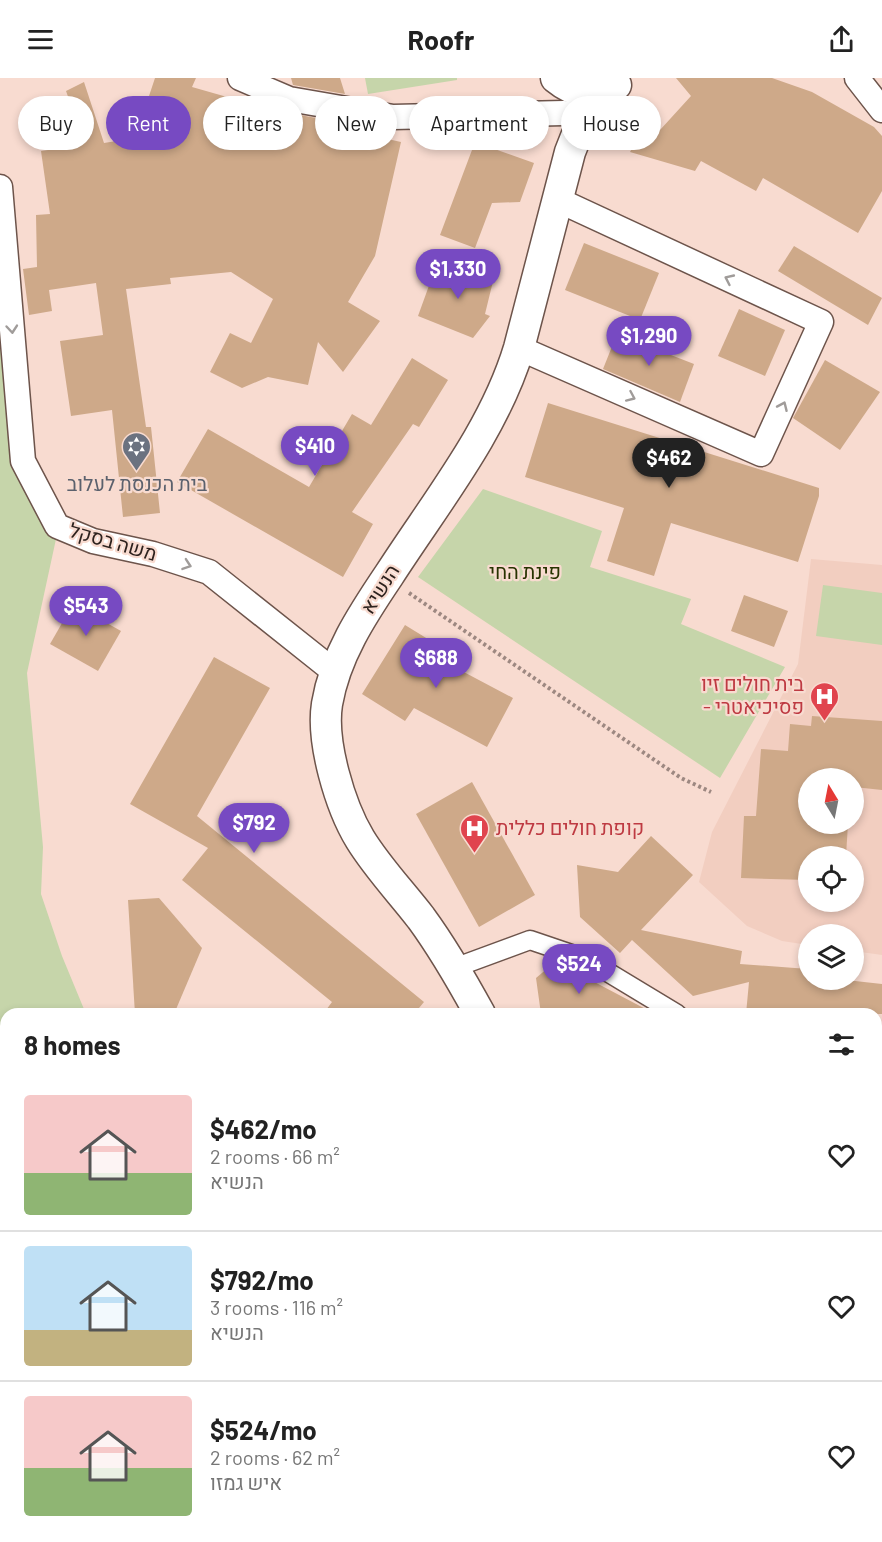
<!DOCTYPE html>
<meta charset="utf-8">
<style>
body{margin:0;font-family:Barlow,Heebo,sans-serif;background:#f2f2f2;color:#222;height:100vh;display:flex;flex-direction:column;font-size:22px;white-space:nowrap}
*{box-sizing:border-box;margin:0}
p{font-size:20px;color:#767676}
.icon{flex:none;width:33px;height:33px;fill:none;stroke:currentColor;stroke-width:2;stroke-linecap:round;stroke-linejoin:round}
.map{position:relative;flex:1;overflow:hidden}
.panel{position:absolute;left:0px;top:930px;width:882px;height:534px;display:flex;flex-direction:column;background:#fff;border-radius:18px 18px 0 0;box-shadow:0 3px 9px #0003}
.panel>*{flex:none}
.top-card{position:absolute;left:18px;top:18px;width:846px;height:54px;display:flex;gap:12px}
.needle{width:39px;rotate:350deg}
.controls{position:absolute;left:798px;top:690px;display:grid;gap:12px}
.controls a{display:grid;place-items:center;width:66px;height:66px;border-radius:50%;background:#fff;box-shadow:0 3px 9px #0003;font-size:30px}
.price{position:absolute;translate:-50% -51px;padding:0 14px;border-radius:21px;background:#774ac2;color:#fff;font-size:20px;line-height:39px;filter:drop-shadow(0 2px 3px #0008)}
.price::after{content:'';position:absolute;left:50%;top:36px;width:18px;height:14px;margin-left:-9px;background:inherit;clip-path:polygon(0 0,100% 0,50% 100%)}
.price.selected{background:#222;color:#fff}
ul{padding:0;list-style:none}
li{display:flex;align-items:center;gap:18px;height:150px;padding:0 24px}
li+li{border-top:2px solid #e0e0e0}
li span{display:grid;place-items:center;flex:none;width:168px;height:120px;border-radius:6px;color:#555}
li>.icon{margin-inline-start:auto}
span .icon{width:72px;height:72px;fill:#fffc;stroke-width:1}
li b{font-size:26px}
h2{display:flex;justify-content:space-between;align-items:center;height:72px;padding:0 24px;font-size:26px}
.tag{padding:0 21px;border-radius:27px;background:#fff;box-shadow:0 3px 9px #0003;font-size:21px;line-height:54px}
.tag.selected{background:#774ac2;color:#fff}
header{display:flex;justify-content:space-between;align-items:center;height:78px;padding:0 24px;background:#fff;font-size:27px;font-weight:700}
.map>svg:first-child{display:block}
.built{fill:#f2cec0;fill-rule:evenodd}
.green{fill:#c6d5aa}
.building{fill:#cea989}
.lines{fill:none;stroke-linecap:round;stroke-linejoin:round}
.pedestrian-casing{stroke:#6d544b;stroke-width:21}
.minor-casing{stroke:#6d544b;stroke-width:27}
.tertiary-casing{stroke:#6d544b;stroke-width:33}
.path{stroke:#9d8881;stroke-width:4;stroke-dasharray:3 3;stroke-linecap:butt}
.pedestrian{stroke:#fff;stroke-width:18}
.minor{stroke:#fff;stroke-width:24}
.tertiary{stroke:#fff;stroke-width:30}
.oneway{stroke:#a09c9a}
.labels{text-anchor:middle;stroke-width:4.5;stroke-linejoin:round;paint-order:stroke}
.worship-label{font-size:20px;fill:#5b616d;stroke:#f8dbd0}
.street-label{font-size:20px;fill:#2d221e;stroke:#f8dbd0}
.park-label{font-size:20px;fill:#273300;stroke:#f8dbd0}
.health-label{font-size:20px;fill:#be3a42;stroke:#f8dbd0;text-anchor:end}
</style>
<header><svg class="icon" aria-label="menu" viewBox="0 0 24 24"><path d="M4 6h16M4 12h16M4 18h16"/></svg>Roofr<svg class="icon" aria-label="share" viewBox="0 0 24 24"><path d="M12 15V3M7 8l5-5 5 5M5 13v7h14v-7"/></svg></header>
<div class="map">
<svg width="882" height="1464" viewBox="0 0 882 1464">
<rect width="100%" height="100%" fill="#f8dbd0"/>
<g class="built">
<path d="M 811,481 L 882,487 L 882,877 L 854,873 L 854,856 L 808,856 L 808,867 L 782,863 L 747,848 L 699,804 L 712,754 L 798,586 ZM 808,700 L 854,700 L 854,746 L 808,746 ZM 808,778 L 854,778 L 854,824 L 808,824 Z"/>
<polygon points="100,1458 350,1458 353,1464 107,1464"/>
</g>
<g class="green">
<polygon points="365,0 457,0 457,2 368,16"/>
<polygon points="0,192 29,417 56,461 27,595 43,769 41,816 62,878 86,936 6,936 6,1325 0,1333"/>
<polygon points="483,411 602,453 590,489 691,521 681,546 785,589 720,700 418,499"/>
<polygon points="823,507 882,515 882,567 816,558"/>
</g>
<g class="building">
<polygon points="155,0 196,0 192,9 301,40 300,37 354,47 356,54 401,64 375,178 348,224 380,243 343,294 318,264 308,307 268,299 242,310 210,294 230,255 251,265 273,221 231,194 170,200 171,206 126,211 146,349 151,349 160,435 123,439 112,332 71,338 60,263 103,257 96,205 49,212 52,233 29,237 23,191 37,189 36,137 50,136 41,73 48,72 34,39 71,27 66,13 84,4 104,65 135,60"/>
<polygon points="291,0 340,0 345,16 293,7"/>
<polygon points="676,0 772,0 812,14 874,49 882,58 882,113 858,155 763,100 756,113 701,83 695,93 630,74 644,49 660,52 691,18"/>
<polygon points="475,64 534,85 520,124 492,125 475,170 440,157"/>
<polygon points="584,165 659,195 640,242 565,212"/>
<polygon points="794,168 882,220 868,247 778,193"/>
<polygon points="435,191 495,195 485,236 490,238 473,260 418,238"/>
<polygon points="739,231 785,252 765,298 718,278"/>
<polygon points="617,256 694,286 680,324 603,291"/>
<polygon points="412,280 448,302 419,349 413,346 352,434 373,446 343,499 177,404 208,351 309,409 352,336 371,347"/>
<polygon points="825,282 880,314 840,372 793,340"/>
<polygon points="548,325 819,410 819,418 798,484 671,445 654,498 607,483 624,430 525,399"/>
<polygon points="744,517 788,533 774,569 731,553"/>
<polygon points="73,526 121,553 98,593 50,566"/>
<polygon points="405,547 449,574 443,583 513,620 487,669 414,630 405,643 362,616"/>
<polygon points="214,579 270,610 197,738 424,924 414,936 323,936 332,924 182,802 208,770 130,726"/>
<polygon points="812,638 882,643 882,712 854,709 854,700 808,700 808,746 848,746 846,778 808,778 808,802 741,800 744,738 756,738 761,671 788,673 790,646 811,648"/>
<polygon points="472,704 535,817 479,849 416,736"/>
<polygon points="651,758 693,797 641,852 742,873 740,886 808,891 808,902 846,902 882,906 882,936 746,936 749,904 693,918 632,862 620,875 580,839 577,787 618,794"/>
<polygon points="159,820 202,870 174,936 135,936 128,822"/>
<polygon points="555,884 579,897 585,907 585,899 655,936 541,936 536,900"/>
</g>
<g class="lines">
<defs>
<g id="pedestrian">
<polyline points="454,890 530,862 586,881 677,936"/>
<polyline points="876,985 882,987"/>
</g>
<g id="minor">
<polyline points="240,0 289,21 393,39 564,35"/>
<polyline points="857,0 882,32"/>
<polyline points="0,109 23,383 57,448 93,463 153,476 209,494 336,595"/>
<polyline points="519,270 761,376 821,244 558,122"/>
<polyline points="876,1123 882,1121"/>
<polyline points="537,1458 540,1464"/>
</g>
<g id="tertiary">
<path d="M 556,0 C 573,14 596,21 616,7"/>
<path d="M 480,936 C 462,903 443,870 421,840 C 401,814 377,789 360,761 C 340,728 321,664 327,626 C 335,578 362,537 389,497 C 436,424 494,353 519,270 L 570,74 L 583,41 L 612,10"/>
<polyline points="876,1257 882,1259"/>
</g>
</defs>
<use href="#pedestrian" class="pedestrian-casing"/>
<use href="#minor" class="minor-casing"/>
<use href="#tertiary" class="tertiary-casing"/>
<polyline class="path" points="409,515 681,700 711,714"/>
<use href="#pedestrian" class="pedestrian"/>
<use href="#minor" class="minor"/>
<use href="#tertiary" class="tertiary"/>
</g>
<defs><path id="oneway-chevron" d="M-2-3.5L2.5 0L-2 3.5" fill="none" stroke-width="1.6" stroke-linecap="round" stroke-linejoin="round" transform="scale(1.5)"/></defs>
<g class="oneway">
<use href="#oneway-chevron" transform="translate(729 201) rotate(-155)"/>
<use href="#oneway-chevron" transform="translate(12 251) rotate(85)"/>
<use href="#oneway-chevron" transform="translate(631 319) rotate(24)"/>
<use href="#oneway-chevron" transform="translate(783 328) rotate(-66)"/>
<use href="#oneway-chevron" transform="translate(187 487) rotate(19)"/>
</g>
<defs>
<symbol id="synagogue-pin" viewBox="-11 -11 22 30"><path d="M0 17L-7.5 6A9.5 9.5 0 1 1 7.5 6Z" fill="#6b7280" stroke="#f8dbd0"/><path d="M0-6.5L5.6 3.2H-5.6ZM0 6.5L5.6-3.2H-5.6Z" fill="#fff"/></symbol>
<symbol id="hospital-pin" viewBox="-11 -11 22 30"><path d="M0 17L-7.5 6A9.5 9.5 0 1 1 7.5 6Z" fill="#e0444e" stroke="#f8dbd0"/><path d="M-5-5h3v3.5h4V-5h3V5h-3V1.5h-4V5h-3Z" fill="#fff"/></symbol>
</defs>
<g fill-rule="evenodd">
<use href="#synagogue-pin" x="120" y="352" width="33" height="45"/>
<use href="#hospital-pin" x="808" y="602" width="33" height="45"/>
<use href="#hospital-pin" x="458" y="734" width="33" height="45"/>
</g>
<g class="labels">
<g class="worship-label">
<text x="137" y="413">בית הכנסת לעלוב</text>
</g>
<g class="street-label">
<text transform="translate(113 464) rotate(16)" y="7">משה בסקל</text>
<text transform="translate(380 511) rotate(-58)" y="7">הנשיא</text>
</g>
<g class="park-label">
<text x="525" y="501">פינת החי</text>
</g>
<g class="health-label">
<text x="804" y="613">בית חולים זיו<tspan x="804" dy="23">- פסיכיאטרי</tspan></text>
<text x="496" y="757" text-anchor="start">קופת חולים כללית</text>
</g>
</g>
</svg>
<div class="controls">
<a><svg class="needle" viewBox="-14 -14 28 28"><path d="M0-13l5 13h-10z" fill="#e53935"/><path d="M0 13l5-13h-10z" fill="#767676"/></svg></a>
<a><svg class="icon" aria-label="locate" viewBox="0 0 24 24"><circle cx="12" cy="12" r="6"/><path d="M12 2v4M12 18v4M2 12h4M18 12h4"/></svg></a>
<a><svg class="icon" aria-label="layers" viewBox="0 0 24 24"><path d="M12 4l9 5-9 5-9-5zM3 14l9 5 9-5"/></svg></a>
</div>
<b class="price" style="left:458px;top:222px">$1,330</b>
<b class="price" style="left:649px;top:289px">$1,290</b>
<b class="price" style="left:315px;top:399px">$410</b>
<b class="price selected" style="left:669px;top:411px">$462</b>
<b class="price" style="left:86px;top:559px">$543</b>
<b class="price" style="left:436px;top:611px">$688</b>
<b class="price" style="left:254px;top:776px">$792</b>
<b class="price" style="left:579px;top:917px">$524</b>
<div class="top-card">
<a class="tag">Buy</a>
<a class="tag selected">Rent</a>
<a class="tag">Filters</a>
<a class="tag">New</a>
<a class="tag">Apartment</a>
<a class="tag">House</a>
</div>
<section class="panel">
<h2>8 homes<svg class="icon" aria-label="filters" viewBox="0 0 24 24"><path d="M4 7h16M4 17h16"/><circle cx="9" cy="7" r="2"/><circle cx="15" cy="17" r="2"/></svg></h2>
<ul>
<li><span style="background:linear-gradient(#f6c9c9 65%,#8fb573 0)"><svg class="icon" aria-label="home" viewBox="0 0 24 24"><path d="M3 11l9-7 9 7M6 9v11h12V9"/></svg></span><div><b>$462/mo</b><p>2 rooms · 66 m²</p><p>הנשיא</p></div><svg class="icon" aria-label="heart" viewBox="0 0 24 24"><path d="M12 20l-8-8c-3-5 5-10 8-4 3-6 11-1 8 4z"/></svg></li>
<li><span style="background:linear-gradient(#bfe0f5 70%,#c2b280 0)"><svg class="icon" aria-label="home" viewBox="0 0 24 24"><path d="M3 11l9-7 9 7M6 9v11h12V9"/></svg></span><div><b>$792/mo</b><p>3 rooms · 116 m²</p><p>הנשיא</p></div><svg class="icon" aria-label="heart" viewBox="0 0 24 24"><path d="M12 20l-8-8c-3-5 5-10 8-4 3-6 11-1 8 4z"/></svg></li>
<li><span style="background:linear-gradient(#f6c9c9 60%,#8fb573 0)"><svg class="icon" aria-label="home" viewBox="0 0 24 24"><path d="M3 11l9-7 9 7M6 9v11h12V9"/></svg></span><div><b>$524/mo</b><p>2 rooms · 62 m²</p><p>איש גמזו</p></div><svg class="icon" aria-label="heart" viewBox="0 0 24 24"><path d="M12 20l-8-8c-3-5 5-10 8-4 3-6 11-1 8 4z"/></svg></li>
</ul>
</section>
</div>
